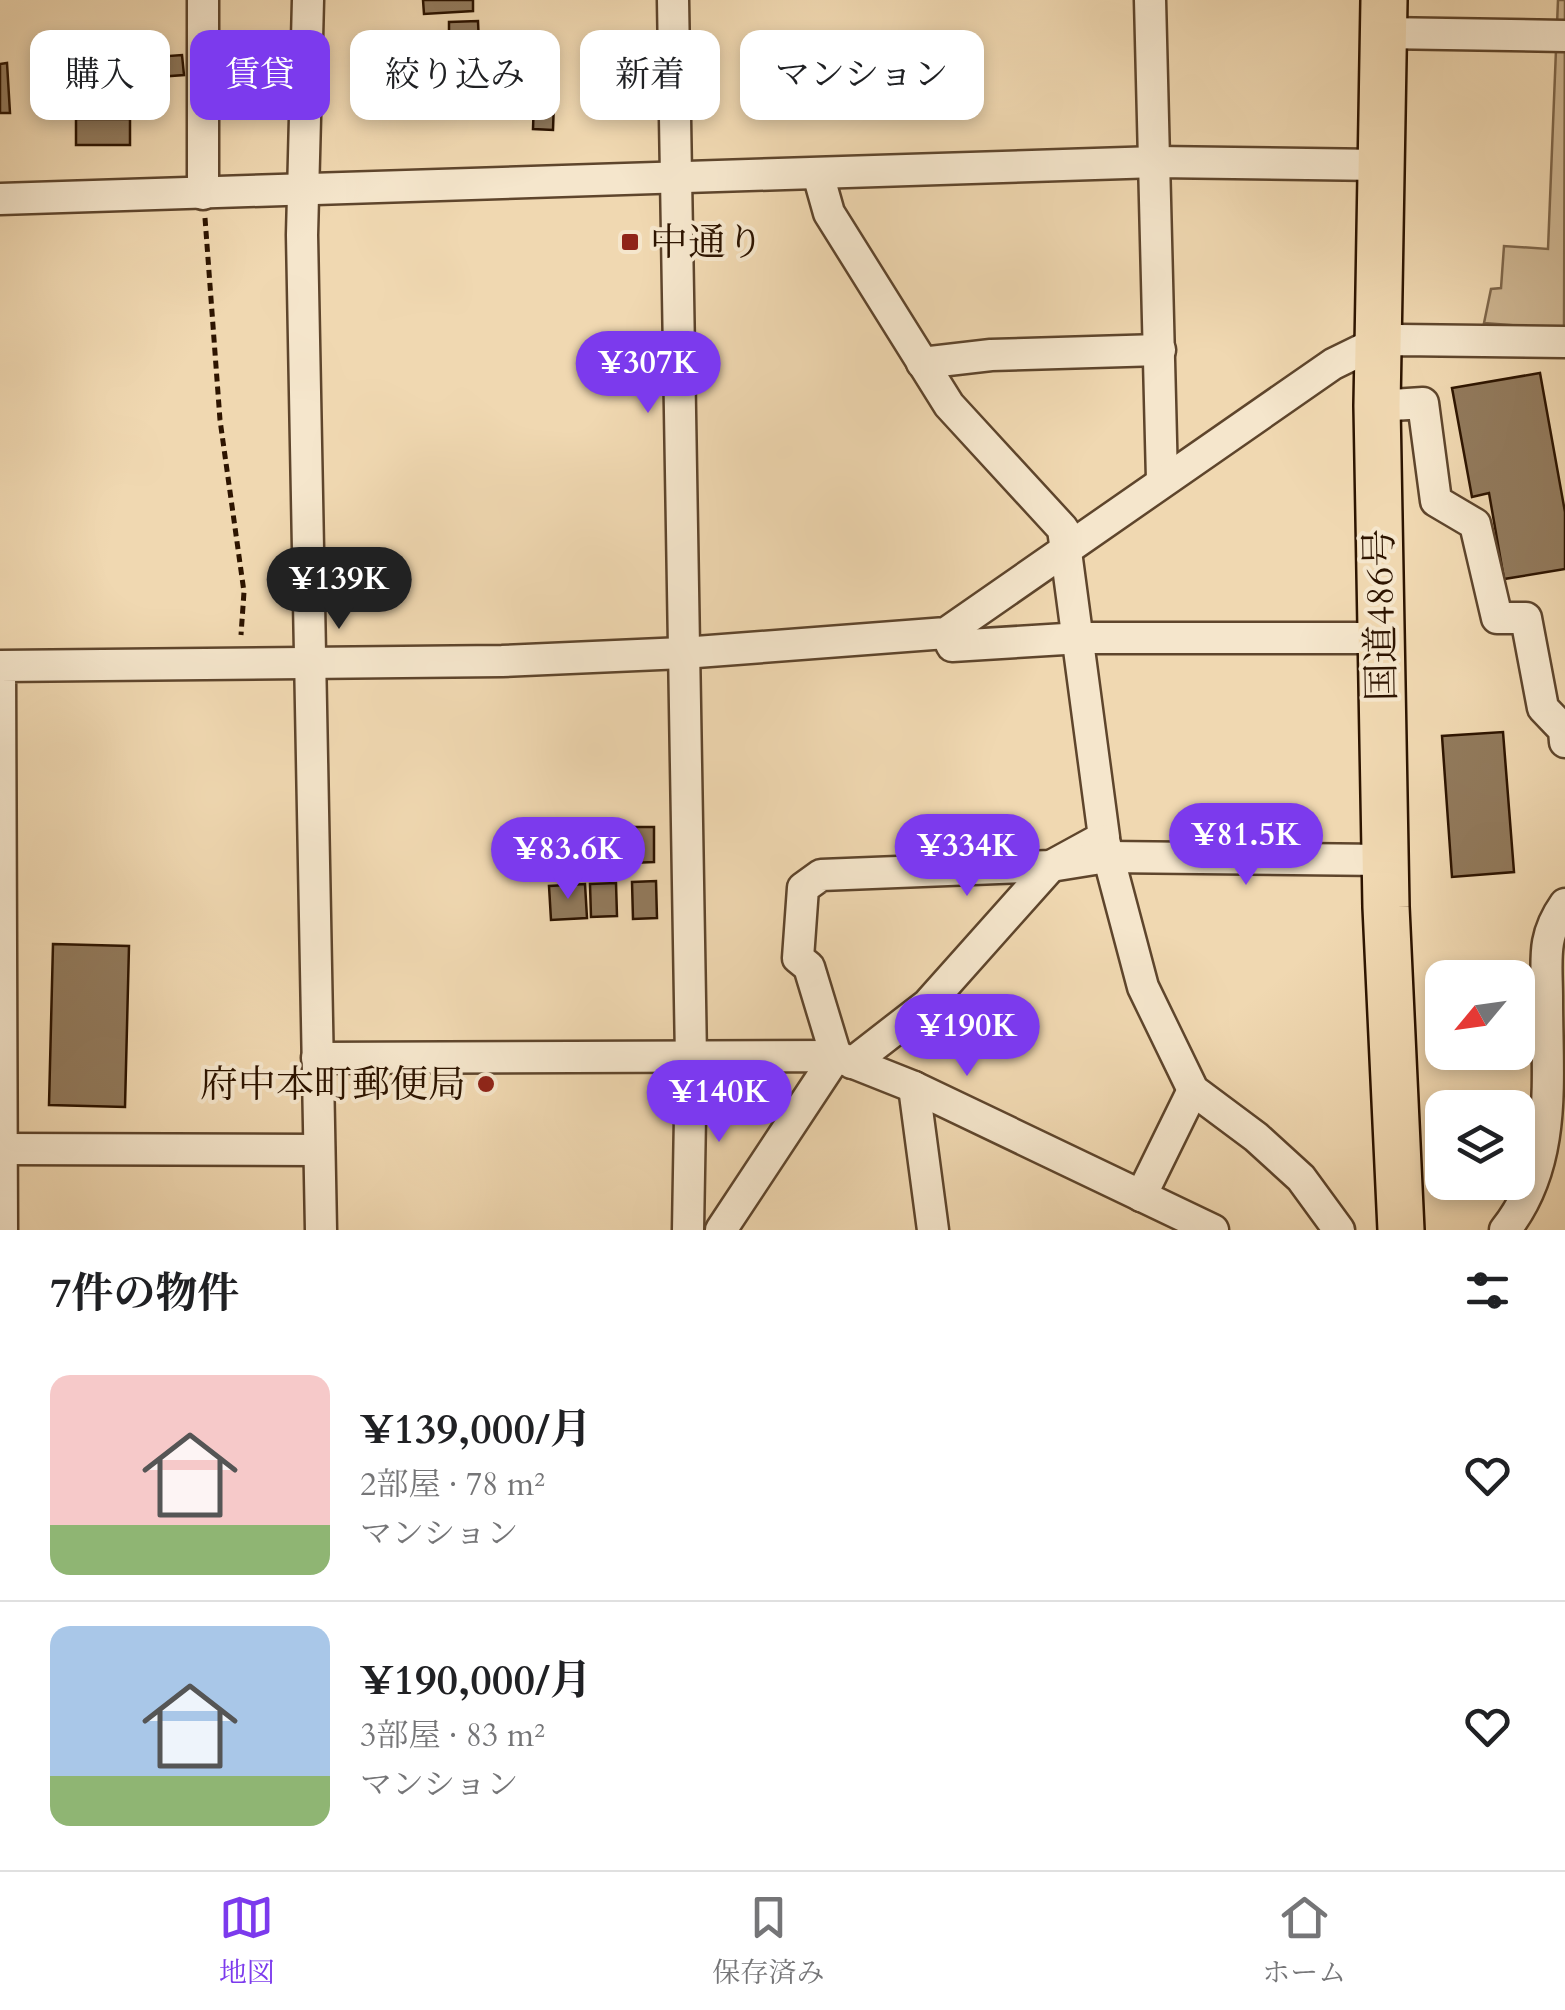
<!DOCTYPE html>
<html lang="ja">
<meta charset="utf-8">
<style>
body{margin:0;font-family:Cardo,"Noto Serif JP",serif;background:#f6f6f6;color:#202124;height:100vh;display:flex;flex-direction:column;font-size:38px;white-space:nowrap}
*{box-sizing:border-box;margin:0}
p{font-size:32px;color:#757577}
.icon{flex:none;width:55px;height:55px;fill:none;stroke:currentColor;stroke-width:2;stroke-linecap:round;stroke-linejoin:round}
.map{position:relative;height:1230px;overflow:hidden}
.panel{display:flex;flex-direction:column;background:#fff;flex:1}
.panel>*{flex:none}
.guide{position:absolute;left:30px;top:30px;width:1000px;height:90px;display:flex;gap:20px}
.needle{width:65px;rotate:241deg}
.fabs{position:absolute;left:1425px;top:960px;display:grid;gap:20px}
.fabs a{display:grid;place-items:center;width:110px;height:110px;border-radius:20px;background:#fff;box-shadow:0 5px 15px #0003;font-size:50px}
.price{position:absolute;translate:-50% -85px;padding:0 22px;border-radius:35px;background:#7c3aed;color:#fff;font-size:32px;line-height:65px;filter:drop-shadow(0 2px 5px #0008)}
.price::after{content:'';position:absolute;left:50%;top:60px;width:30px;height:22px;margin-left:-15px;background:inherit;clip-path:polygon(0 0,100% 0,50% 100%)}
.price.active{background:#222;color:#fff}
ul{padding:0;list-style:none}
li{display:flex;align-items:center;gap:30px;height:250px;padding:0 50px}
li+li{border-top:2px solid #e0e0e0}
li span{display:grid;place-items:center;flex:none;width:280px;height:200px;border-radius:20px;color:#555}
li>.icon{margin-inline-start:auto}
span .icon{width:120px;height:120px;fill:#fffc;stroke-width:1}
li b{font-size:42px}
h2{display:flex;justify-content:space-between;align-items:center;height:120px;padding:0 50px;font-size:42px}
.chip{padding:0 35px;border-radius:20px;background:#fff;box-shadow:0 5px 15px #0003;font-size:35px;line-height:90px}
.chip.active{background:#7c3aed;color:#fff}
.tab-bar{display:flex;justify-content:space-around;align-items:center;height:140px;border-top:2px solid #e0e0e0;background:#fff;font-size:28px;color:#757577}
.tab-bar a{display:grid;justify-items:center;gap:5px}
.tab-bar .active{color:#7c3aed}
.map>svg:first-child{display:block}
.green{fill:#cfb793;stroke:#7e664a;stroke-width:2.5}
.building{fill:#927a5c;stroke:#2d1400;stroke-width:2.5}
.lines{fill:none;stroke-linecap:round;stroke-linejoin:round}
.minor-casing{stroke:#5e452c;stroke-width:35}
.highway-casing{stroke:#2d1400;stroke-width:50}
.path{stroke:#2d1400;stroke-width:5;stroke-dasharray:8 5;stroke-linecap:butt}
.minor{stroke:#f5e6cc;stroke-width:30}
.highway{stroke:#f0d8b1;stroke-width:45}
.poi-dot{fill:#8f2418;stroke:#f5e6cc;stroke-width:4}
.labels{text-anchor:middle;stroke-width:8;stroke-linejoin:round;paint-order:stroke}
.poi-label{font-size:38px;fill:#2d1400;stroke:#f5e6cc;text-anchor:start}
.street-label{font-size:38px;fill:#2d1400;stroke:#f5e6cc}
</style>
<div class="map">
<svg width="1565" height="1230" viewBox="0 0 1565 1230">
<rect width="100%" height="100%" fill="#f0d8b1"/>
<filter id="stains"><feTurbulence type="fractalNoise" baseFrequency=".002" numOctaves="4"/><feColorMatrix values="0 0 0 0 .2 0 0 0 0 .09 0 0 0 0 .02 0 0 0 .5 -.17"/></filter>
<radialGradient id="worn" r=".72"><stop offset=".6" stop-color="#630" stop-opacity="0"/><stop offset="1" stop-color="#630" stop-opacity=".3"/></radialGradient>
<polygon class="green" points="1558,0 1565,0 1564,329 1484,323 1491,289 1501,288 1504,246 1548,249"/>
<g class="building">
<polygon points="423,0 473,0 473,11 424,14"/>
<polygon points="478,21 479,44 449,44 449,22"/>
<polygon points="182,55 184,75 130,79 128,59"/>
<polygon points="7,63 10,113 0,113 0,64"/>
<polygon points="534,99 554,100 553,130 533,129"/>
<rect x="76" y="119" width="54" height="26"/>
<polygon points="1540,373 1565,512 1565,569 1504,579 1489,493 1472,497 1452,388"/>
<polygon points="1503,732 1514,872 1452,877 1442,736"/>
<polygon points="629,827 654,827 654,862 630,863"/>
<polygon points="656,881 657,918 633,919 632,882"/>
<polygon points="616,883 617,916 591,917 590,884"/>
<polygon points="585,884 587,918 551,920 549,886"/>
<polygon points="53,944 129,946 125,1107 49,1105"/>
</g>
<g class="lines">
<defs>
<g id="minor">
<polyline points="308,0 302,235 321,1230"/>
<polyline points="673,0 691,1059 688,1230"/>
<polyline points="1150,0 1162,480"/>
<polyline points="1383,33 1565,36"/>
<polyline points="818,174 829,213 949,405 1063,529 1104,837 1051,866 928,1004 852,1063"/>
<polyline points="203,194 203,0"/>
<polyline points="0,199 1157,162 1381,165"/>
<polyline points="922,363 991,355 1160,350"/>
<polyline points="1377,406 1423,403 1436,501 1475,524 1497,618 1526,618 1543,708 1564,730 1565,742"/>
<polyline points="946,633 952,646 1081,638 1380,638"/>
<polyline points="1104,840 1143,987 1193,1090 1256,1137 1301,1178 1339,1230"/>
<polyline points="317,1058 836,1056 914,1087 1213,1230"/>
<polyline points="914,1087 933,1230"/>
<polyline points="0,1149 319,1150"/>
<polyline points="1141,1196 1193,1090"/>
<polyline points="2,1230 0,666 502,661 683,653 946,633 1333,364 1376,343 1399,340 1565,342"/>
<polyline points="721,1230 836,1056 809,967 798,958 803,888 821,875 1051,866 1107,857 1384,860"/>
<path d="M 1505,1230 C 1558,1164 1547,1080 1547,1000 C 1547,960 1541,938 1565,904"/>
</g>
<polyline id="highway" points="1384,0 1377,406 1386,907 1401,1230"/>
</defs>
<use href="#minor" class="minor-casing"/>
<use href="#highway" class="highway-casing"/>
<polyline class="path" points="205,218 220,420 244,592 241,635"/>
<use href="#minor" class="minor"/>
<use href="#highway" class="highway"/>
</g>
<g class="poi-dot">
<rect x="620" y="232" width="20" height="20" rx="5"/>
<circle cx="486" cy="1084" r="10"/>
</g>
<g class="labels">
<g class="poi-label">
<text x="650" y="255">中通り</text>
<text x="466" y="1097" text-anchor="end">府中本町郵便局</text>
</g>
<g class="street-label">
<text transform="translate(1380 615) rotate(-91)" y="13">国道486号</text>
</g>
</g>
<rect width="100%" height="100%" filter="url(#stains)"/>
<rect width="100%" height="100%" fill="url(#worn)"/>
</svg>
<div class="fabs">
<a><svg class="needle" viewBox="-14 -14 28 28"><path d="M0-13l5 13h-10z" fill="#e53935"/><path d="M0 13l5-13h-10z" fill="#757577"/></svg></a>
<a><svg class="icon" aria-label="layers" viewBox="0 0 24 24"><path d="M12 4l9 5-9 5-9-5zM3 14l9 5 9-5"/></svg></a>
</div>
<b class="price" style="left:648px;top:416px">¥307K</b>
<b class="price active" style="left:339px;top:632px">¥139K</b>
<b class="price" style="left:1246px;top:888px">¥81.5K</b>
<b class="price" style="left:967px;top:899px">¥334K</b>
<b class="price" style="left:568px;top:902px">¥83.6K</b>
<b class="price" style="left:967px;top:1079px">¥190K</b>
<b class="price" style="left:719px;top:1145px">¥140K</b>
<div class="guide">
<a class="chip">購入</a>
<a class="chip active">賃貸</a>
<a class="chip">絞り込み</a>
<a class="chip">新着</a>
<a class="chip">マンション</a>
</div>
</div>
<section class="panel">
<h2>7件の物件<svg class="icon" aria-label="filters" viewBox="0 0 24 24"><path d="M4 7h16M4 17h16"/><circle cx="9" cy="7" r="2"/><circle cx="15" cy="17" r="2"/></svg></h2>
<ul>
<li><span style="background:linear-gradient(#f6c9c9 75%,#8fb573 0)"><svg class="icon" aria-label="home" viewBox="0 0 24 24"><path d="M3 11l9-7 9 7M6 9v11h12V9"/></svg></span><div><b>¥139,000/月</b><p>2部屋 · 78 m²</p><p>マンション</p></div><svg class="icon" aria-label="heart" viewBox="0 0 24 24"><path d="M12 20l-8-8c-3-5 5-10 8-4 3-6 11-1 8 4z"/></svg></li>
<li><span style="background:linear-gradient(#a9c7e8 75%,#8fb573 0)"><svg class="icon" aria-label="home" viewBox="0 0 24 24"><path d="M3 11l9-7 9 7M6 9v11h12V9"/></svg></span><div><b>¥190,000/月</b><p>3部屋 · 83 m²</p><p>マンション</p></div><svg class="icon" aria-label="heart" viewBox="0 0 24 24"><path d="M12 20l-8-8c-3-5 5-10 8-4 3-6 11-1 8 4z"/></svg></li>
</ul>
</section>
<nav class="tab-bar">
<a class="active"><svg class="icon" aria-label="map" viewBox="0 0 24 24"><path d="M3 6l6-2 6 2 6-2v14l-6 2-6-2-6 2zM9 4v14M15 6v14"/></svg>地図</a>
<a><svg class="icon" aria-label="saved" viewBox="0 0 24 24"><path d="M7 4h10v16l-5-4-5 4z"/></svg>保存済み</a>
<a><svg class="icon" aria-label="home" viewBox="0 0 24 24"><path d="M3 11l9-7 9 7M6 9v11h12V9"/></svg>ホーム</a>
</nav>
